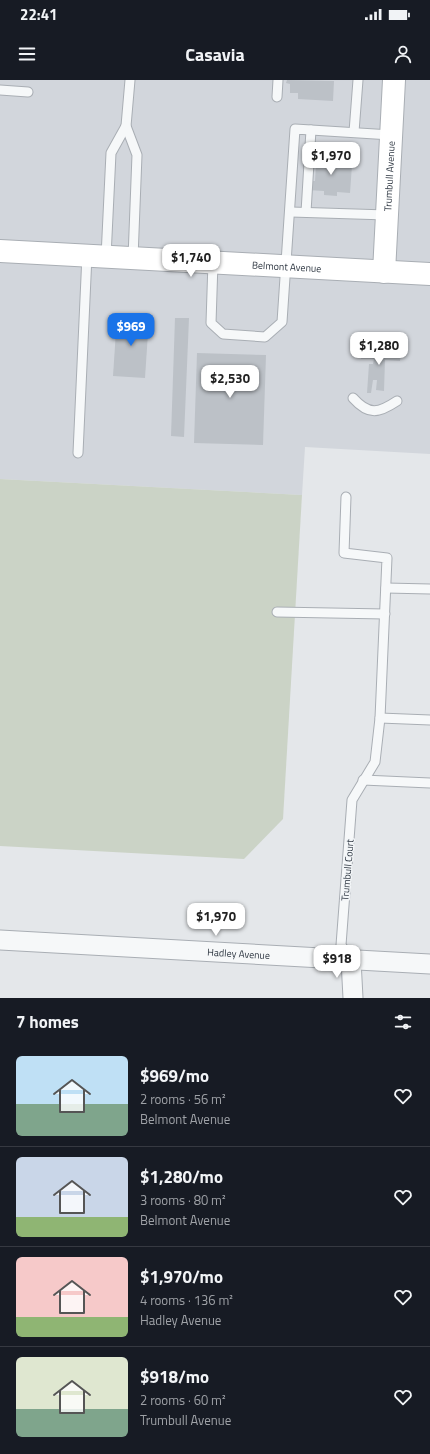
<!DOCTYPE html>
<meta charset="utf-8">
<style>
body{margin:0;font-family:"Titillium Web",sans-serif;background:#20242c;color:#f1f3f6;height:100vh;display:flex;flex-direction:column;font-size:15px;white-space:nowrap}
*{box-sizing:border-box;margin:0}
p{font-size:13px;color:#9ea1a6}
.icon{flex:none;width:22px;height:22px;fill:none;stroke:currentColor;stroke-width:2;stroke-linecap:round;stroke-linejoin:round}
.map{position:relative;height:918px;overflow:hidden}
.drawer{display:flex;flex-direction:column;background:#171b24;flex:1}
.drawer>*{flex:none}
.price{position:absolute;translate:-50% -34px;padding:0 9px;border-radius:8px;background:#fff;color:#222;font-size:13px;line-height:26px;filter:drop-shadow(0 1px 2px #0008)}
.price::after{content:'';position:absolute;left:50%;top:24px;width:12px;height:9px;margin-left:-6px;background:inherit;clip-path:polygon(0 0,100% 0,50% 100%)}
.price.current{background:#1a73e8;color:#fff}
ul{padding:0;list-style:none}
li{display:flex;align-items:center;gap:12px;height:100px;padding:0 16px}
li+li{border-top:1px solid #363941}
li span{display:grid;place-items:center;flex:none;width:112px;height:80px;border-radius:6px;color:#555}
li>.icon{margin-inline-start:auto}
span .icon{width:48px;height:48px;fill:#fffc;stroke-width:1}
li b{font-size:17px}
h2{display:flex;justify-content:space-between;align-items:center;height:48px;padding:0 16px;font-size:17px}
.status{display:flex;justify-content:space-between;align-items:center;height:28px;padding:0 20px;background:#171b24;direction:ltr}
.status svg{height:11px;fill:currentColor}
header{display:flex;justify-content:space-between;align-items:center;height:52px;padding:0 16px;background:#171b24;font-size:18px;font-weight:700}
.map>svg:first-child{display:block}
.built{fill:#d2d6dc}
.green{fill:#cbd3c6}
.building{fill:#bcc1c7}
.lines{fill:none;stroke-linecap:round;stroke-linejoin:round}
.lane-casing{stroke:#a9aeb4;stroke-width:11}
.street-casing{stroke:#a9aeb4;stroke-width:21}
.secondary-casing{stroke:#a9aeb4;stroke-width:24}
.lane{stroke:#f6f8f9;stroke-width:9}
.street{stroke:#f6f8f9;stroke-width:19}
.secondary{stroke:#fff;stroke-width:22}
.labels{text-anchor:middle;stroke-width:3;stroke-linejoin:round;paint-order:stroke}
.street-label{font-size:10px;fill:#2d3641;stroke:#f3f6f8}
</style>
<div class="status"><b>22:41</b><svg viewBox="0 0 49 12"><path d="M0 12V9h3v3zM5 12V6h3v6zM10 12V3h3v9zM15 12V0h3v12zM26 1h20v11H26zM47 4h2v5h-2z"/></svg></div>
<header><svg class="icon" aria-label="menu" viewBox="0 0 24 24"><path d="M4 6h16M4 12h16M4 18h16"/></svg>Casavia<svg class="icon" aria-label="person" viewBox="0 0 24 24"><circle cx="12" cy="8" r="4"/><path d="M4 21q1-7 8-7t8 7"/></svg></header>
<div class="map">
<svg width="430" height="918" viewBox="0 0 430 918">
<rect width="100%" height="100%" fill="#e4e7ea"/>
<polygon class="built" points="0,0 430,0 430,374 305,367 302,415 0,399"/>
<polygon class="green" points="0,399 302,415 283,739 244,779 0,766"/>
<g class="building">
<polygon points="287,0 334,1 333,21 298,19 298,13 290,13 290,4 286,3"/>
<polygon points="317,68 326,68 325,83 352,85 350,113 337,112 337,116 324,115 324,111 307,110 307,101 315,101"/>
<polygon points="117,236 149,238 145,298 113,296"/>
<polygon points="175,238 189,238 184,357 171,356"/>
<polygon points="362,269 401,271 400,281 385,280 384,311 376,310 377,300 373,300 371,313 367,313 369,284 373,284 374,279 361,279"/>
<polygon points="197,273 266,275 263,365 194,363"/>
</g>
<g class="lines">
<defs>
<g id="lane">
<polyline points="130,0 126,46 137,75 133,178"/>
<polyline points="0,10 28,12"/>
<polyline points="277,17 278,0"/>
<polyline points="354,52 358,0"/>
<polyline points="291,132 387,135"/>
<polyline points="306,132 311,50"/>
<polyline points="106,177 111,73 126,46"/>
<polyline points="213,182 211,243 223,254 265,257 282,242 295,49 391,55"/>
<path d="M 353,318 C 369,336 379,333 397,321"/>
<polyline points="78,373 87,175"/>
<polyline points="346,417 344,473 387,478 380,638 375,682 352,720 341,865 350,879"/>
<polyline points="386,508 430,509"/>
<polyline points="277,532 385,534"/>
<polyline points="380,638 430,640"/>
<polyline points="363,700 430,703"/>
</g>
<g id="street">
<path id="s1" d="M 0,860 L 430,884"/>
<polyline points="351,880 353,918"/>
</g>
<g id="secondary">
<path id="s2" d="M 0,171 L 430,194"/>
<path id="s3" d="M 384,192 L 394,0"/>
</g>
</defs>
<use href="#lane" class="lane-casing"/>
<use href="#street" class="street-casing"/>
<use href="#secondary" class="secondary-casing"/>
<use href="#lane" class="lane"/>
<use href="#street" class="street"/>
<use href="#secondary" class="secondary"/>
</g>
<g class="labels">
<g class="street-label">
<text dy="4" stroke="none"><textPath href="#s3" startOffset="96">Trumbull Avenue</textPath></text>
<text dy="4" stroke="none"><textPath href="#s2" startOffset="287">Belmont Avenue</textPath></text>
<text transform="translate(347 790) rotate(-85)" y="4">Trumbull Court</text>
<text dy="4" stroke="none"><textPath href="#s1" startOffset="239">Hadley Avenue</textPath></text>
</g>
</g>
</svg>
<b class="price" style="left:331px;top:96px">$1,970</b>
<b class="price" style="left:191px;top:198px">$1,740</b>
<b class="price current" style="left:131px;top:267px">$969</b>
<b class="price" style="left:379px;top:286px">$1,280</b>
<b class="price" style="left:230px;top:319px">$2,530</b>
<b class="price" style="left:216px;top:857px">$1,970</b>
<b class="price" style="left:337px;top:899px">$918</b>
</div>
<section class="drawer">
<h2>7 homes<svg class="icon" aria-label="filters" viewBox="0 0 24 24"><path d="M4 7h16M4 17h16"/><circle cx="9" cy="7" r="2"/><circle cx="15" cy="17" r="2"/></svg></h2>
<ul>
<li><span style="background:linear-gradient(#bfe0f5 60%,#7fa58c 0)"><svg class="icon" aria-label="home" viewBox="0 0 24 24"><path d="M3 11l9-7 9 7M6 9v11h12V9"/></svg></span><div><b>$969/mo</b><p>2 rooms · 56 m²</p><p>Belmont Avenue</p></div><svg class="icon" aria-label="heart" viewBox="0 0 24 24"><path d="M12 20l-8-8c-3-5 5-10 8-4 3-6 11-1 8 4z"/></svg></li>
<li><span style="background:linear-gradient(#c9d6e8 75%,#8fb573 0)"><svg class="icon" aria-label="home" viewBox="0 0 24 24"><path d="M3 11l9-7 9 7M6 9v11h12V9"/></svg></span><div><b>$1,280/mo</b><p>3 rooms · 80 m²</p><p>Belmont Avenue</p></div><svg class="icon" aria-label="heart" viewBox="0 0 24 24"><path d="M12 20l-8-8c-3-5 5-10 8-4 3-6 11-1 8 4z"/></svg></li>
<li><span style="background:linear-gradient(#f6c9c9 75%,#8fb573 0)"><svg class="icon" aria-label="home" viewBox="0 0 24 24"><path d="M3 11l9-7 9 7M6 9v11h12V9"/></svg></span><div><b>$1,970/mo</b><p>4 rooms · 136 m²</p><p>Hadley Avenue</p></div><svg class="icon" aria-label="heart" viewBox="0 0 24 24"><path d="M12 20l-8-8c-3-5 5-10 8-4 3-6 11-1 8 4z"/></svg></li>
<li><span style="background:linear-gradient(#dfe7d0 65%,#7fa58c 0)"><svg class="icon" aria-label="home" viewBox="0 0 24 24"><path d="M3 11l9-7 9 7M6 9v11h12V9"/></svg></span><div><b>$918/mo</b><p>2 rooms · 60 m²</p><p>Trumbull Avenue</p></div><svg class="icon" aria-label="heart" viewBox="0 0 24 24"><path d="M12 20l-8-8c-3-5 5-10 8-4 3-6 11-1 8 4z"/></svg></li>
</ul>
</section>
